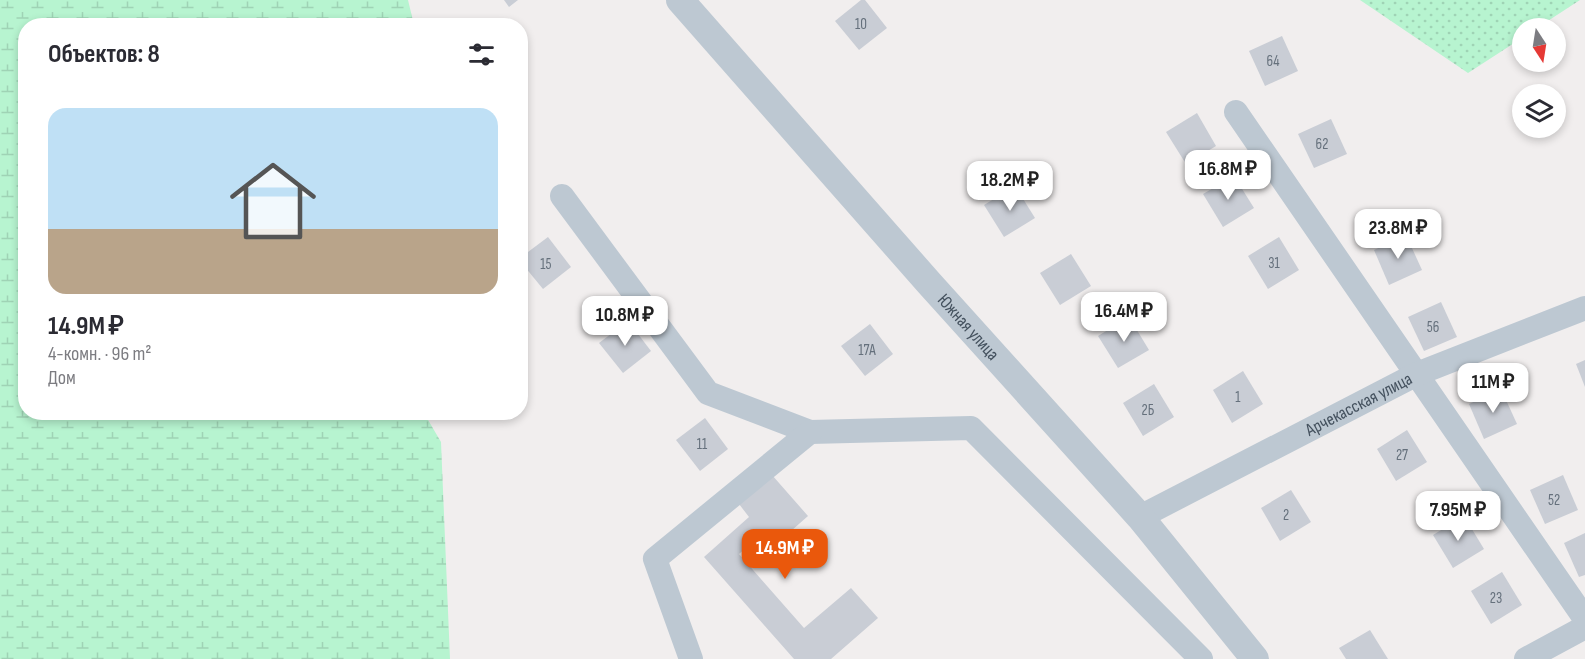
<!DOCTYPE html>
<html lang="ru">
<meta charset="utf-8">
<style>
body{margin:0;font-family:"Sofia Sans Condensed",sans-serif;background:#f2f2f3;color:#2b2b33;height:100vh;display:flex;flex-direction:column;font-size:22px;white-space:nowrap}
*{box-sizing:border-box;margin:0}
p{font-size:20px;color:#7c7c81}
.icon{flex:none;width:33px;height:33px;fill:none;stroke:currentColor;stroke-width:2;stroke-linecap:round;stroke-linejoin:round}
.map{position:relative;flex:1;overflow:hidden}
.panel{position:absolute;left:18px;top:18px;width:510px;height:402px;display:flex;flex-direction:column;background:#fff;border-radius:24px;box-shadow:0 3px 9px #0003}
.panel>*{flex:none}
.needle{width:39px;rotate:168deg}
.tools{position:absolute;left:1512px;top:18px;display:grid;gap:12px}
.tools a{display:grid;place-items:center;width:54px;height:54px;border-radius:50%;background:#fff;box-shadow:0 3px 9px #0003;font-size:30px}
.price{position:absolute;translate:-50% -51px;padding:0 14px;border-radius:12px;background:#fff;color:#222;font-size:20px;line-height:39px;filter:drop-shadow(0 2px 3px #0008)}
.price::after{content:'';position:absolute;left:50%;top:36px;width:18px;height:14px;margin-left:-9px;background:inherit;clip-path:polygon(0 0,100% 0,50% 100%)}
.price.active{background:#ea580c;color:#fff}
ul{padding:0;list-style:none}
li{display:grid;align-content:center;gap:12px;height:318px;padding:0 30px}
li span{display:grid;place-items:center;height:186px;border-radius:18px;color:#555}
li>.icon{margin-inline-start:auto}
span .icon{width:108px;height:108px;fill:#fffc;stroke-width:1}
li b{font-size:26px}
h2{display:flex;justify-content:space-between;align-items:center;height:72px;padding:0 30px;font-size:26px}
.map>svg:first-child{display:block}
.grass{fill:url(#grass-dots)}
.wetland{fill:url(#wetland-marsh)}
.building{fill:#c9cdd5}
.lines{fill:none;stroke-linecap:round;stroke-linejoin:round}
.minor{stroke:#bdc8d2;stroke-width:24}
.tertiary{stroke:#bdc8d2;stroke-width:28}
.labels{text-anchor:middle;stroke-width:6;stroke-linejoin:round;paint-order:stroke}
.number-label{font-size:15px;fill:#65707c}
.street-label{font-size:18px;fill:#44515e;stroke:#fff}
</style>
<div class="map">
<svg width="1585" height="659" viewBox="0 0 1585 659">
<defs>
<pattern id="grass-dots" width="8" height="8" patternUnits="userSpaceOnUse" patternTransform="scale(1.5)"><rect width="8" height="8" fill="#b7f4d0"/><path d="M2 2h.1M6 6h.1" fill="none" stroke="#9fd3b5" stroke-width="1.8" stroke-linecap="round"/></pattern>
<pattern id="wetland-marsh" width="20" height="14" patternUnits="userSpaceOnUse" patternTransform="scale(1.5)"><rect width="20" height="14" fill="#b7f4d0"/><path d="M1 5h8M5 5V1M11 12h8M15 12V8" fill="none" stroke="#9fd3b5"/></pattern>
</defs>
<rect width="100%" height="100%" fill="#f1eeee"/>
<polygon class="grass" points="1360,0 1580,0 1537,28 1522,28 1522,38 1468,73"/>
<polygon class="wetland" points="0,0 408,0 414,25 26,26 26,412 424,413 441,442 450,659 0,659"/>
<g class="building">
<polygon points="504,0 518,0 509,7"/>
<polygon points="861,0 865,0 887,28 859,50 835,21"/>
<polygon points="1282,36 1298,71 1265,86 1249,51"/>
<polygon points="1197,113 1216,146 1186,164 1166,132"/>
<polygon points="1331,119 1347,154 1314,168 1298,134"/>
<polygon points="1234,176 1254,208 1223,227 1203,194"/>
<polygon points="1015,186 1035,218 1004,237 984,205"/>
<polygon points="1406,235 1422,270 1389,285 1374,250"/>
<polygon points="548,237 571,267 543,289 520,261 520,258"/>
<polygon points="1279,237 1299,270 1268,289 1248,256"/>
<polygon points="1071,254 1091,286 1060,305 1040,273"/>
<polygon points="1441,302 1457,337 1424,351 1408,317"/>
<polygon points="1129,317 1149,350 1118,368 1098,336"/>
<polygon points="628,321 651,351 623,373 599,343"/>
<polygon points="870,324 893,354 865,376 841,346"/>
<polygon points="1585,360 1585,387 1576,364"/>
<polygon points="1243,371 1263,404 1232,423 1213,390"/>
<polygon points="1154,384 1174,417 1143,436 1123,403"/>
<polygon points="1501,389 1517,424 1484,439 1469,404"/>
<polygon points="705,418 728,449 700,471 676,440"/>
<polygon points="1407,430 1427,462 1396,481 1377,449"/>
<polygon points="772,475 808,516 774,546 763,533 739,554 804,628 851,588 878,618 831,659 794,659 704,557 749,517 739,504"/>
<polygon points="1563,475 1578,510 1545,524 1530,490"/>
<polygon points="1291,490 1311,522 1280,541 1261,508"/>
<polygon points="1464,516 1484,549 1453,568 1433,535"/>
<polygon points="1585,533 1585,575 1579,577 1564,543"/>
<polygon points="1502,572 1522,605 1491,624 1471,591"/>
<polygon points="1370,630 1388,659 1346,659 1339,648"/>
</g>
<g class="lines">
<g class="minor">
<polyline points="1236,112 1585,619"/>
<polyline points="562,196 708,393 810,432 971,428 1201,659"/>
<path id="s1" d="M 1140,517 L 1417,374 L 1585,308"/>
<polyline points="691,659 655,559 810,432"/>
<polyline points="1526,659 1585,627"/>
</g>
<path class="tertiary" id="s2" d="M 680,0 L 929,283 L 1140,517 L 1255,659"/>
</g>
<g class="labels">
<g class="number-label">
<text x="861" y="29">10</text>
<text x="1273" y="66">64</text>
<text x="1322" y="149">62</text>
<text x="1274" y="268">31</text>
<text x="546" y="269">15</text>
<text x="1433" y="332">56</text>
<text x="867" y="355">17А</text>
<text x="1238" y="402">1</text>
<text x="1148" y="415">2Б</text>
<text x="702" y="449">11</text>
<text x="1402" y="460">27</text>
<text x="1554" y="505">52</text>
<text x="1286" y="520">2</text>
<text x="1496" y="603">23</text>
</g>
<g class="street-label">
<text dy="6" stroke="none"><textPath href="#s2" startOffset="436">Южная улица</textPath></text>
<text dy="6" stroke="none"><textPath href="#s1" startOffset="246">Арчекасская улица</textPath></text>
</g>
</g>
</svg>
<div class="tools">
<a><svg class="needle" viewBox="-14 -14 28 28"><path d="M0-13l5 13h-10z" fill="#e53935"/><path d="M0 13l5-13h-10z" fill="#7c7c81"/></svg></a>
<a><svg class="icon" aria-label="layers" viewBox="0 0 24 24"><path d="M12 4l9 5-9 5-9-5zM3 14l9 5 9-5"/></svg></a>
</div>
<b class="price" style="left:1228px;top:201px">16.8M ₽</b>
<b class="price" style="left:1010px;top:212px">18.2M ₽</b>
<b class="price" style="left:1398px;top:260px">23.8M ₽</b>
<b class="price" style="left:1124px;top:343px">16.4M ₽</b>
<b class="price" style="left:625px;top:347px">10.8M ₽</b>
<b class="price" style="left:1493px;top:414px">11M ₽</b>
<b class="price" style="left:1458px;top:542px">7.95M ₽</b>
<b class="price active" style="left:785px;top:580px">14.9M ₽</b>
<section class="panel">
<h2>Объектов: 8<svg class="icon" aria-label="filters" viewBox="0 0 24 24"><path d="M4 7h16M4 17h16"/><circle cx="9" cy="7" r="2"/><circle cx="15" cy="17" r="2"/></svg></h2>
<ul>
<li><span style="background:linear-gradient(#bfe0f5 65%,#b9a48a 0)"><svg class="icon" aria-label="home" viewBox="0 0 24 24"><path d="M3 11l9-7 9 7M6 9v11h12V9"/></svg></span><div><b>14.9M ₽</b><p>4-комн. · 96 m²</p><p>Дом</p></div></li>
</ul>
</section>
</div>
